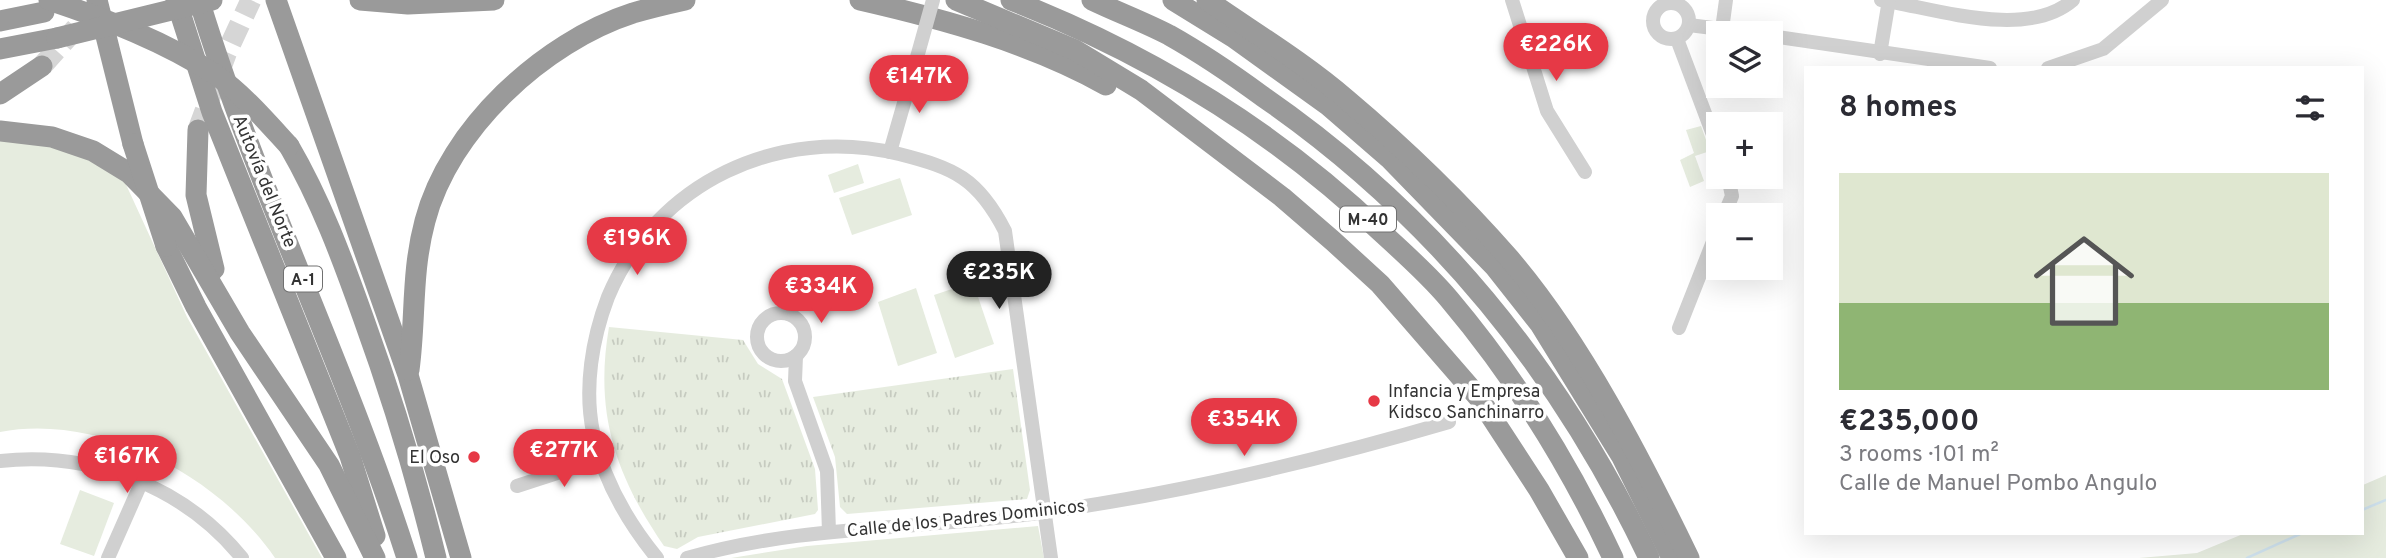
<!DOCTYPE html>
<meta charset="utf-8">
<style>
body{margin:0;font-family:Overpass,sans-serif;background:#f7f7f7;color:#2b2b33;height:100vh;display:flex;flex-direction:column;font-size:26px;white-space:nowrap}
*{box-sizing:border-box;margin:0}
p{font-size:23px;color:#7c7c81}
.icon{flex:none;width:38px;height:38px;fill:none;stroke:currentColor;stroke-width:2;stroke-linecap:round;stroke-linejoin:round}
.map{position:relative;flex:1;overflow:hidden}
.drawer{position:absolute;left:1804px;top:66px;width:560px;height:469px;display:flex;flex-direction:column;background:#fff;border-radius:0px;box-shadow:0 7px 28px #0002}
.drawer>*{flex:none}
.tools{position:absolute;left:1706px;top:21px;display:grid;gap:14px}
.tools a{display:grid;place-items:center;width:77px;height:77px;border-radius:0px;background:#fff;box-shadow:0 7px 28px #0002;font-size:35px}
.price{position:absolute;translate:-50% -60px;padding:0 16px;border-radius:24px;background:#e63946;color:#fff;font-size:23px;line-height:46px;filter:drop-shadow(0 2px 4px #0008)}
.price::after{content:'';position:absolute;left:50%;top:42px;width:21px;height:16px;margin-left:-10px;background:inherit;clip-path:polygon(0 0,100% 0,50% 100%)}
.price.selected{background:#222;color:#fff}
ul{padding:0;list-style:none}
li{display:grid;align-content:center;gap:14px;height:371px;padding:0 35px}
li span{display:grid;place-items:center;height:217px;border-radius:0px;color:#555}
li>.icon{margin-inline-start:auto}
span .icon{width:126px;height:126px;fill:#fffc;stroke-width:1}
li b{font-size:30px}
h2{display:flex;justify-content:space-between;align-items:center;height:84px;padding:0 35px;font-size:30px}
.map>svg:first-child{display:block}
.grass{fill:url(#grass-tufts)}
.park{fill:#e6ecdf}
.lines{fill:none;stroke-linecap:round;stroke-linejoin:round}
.stream{stroke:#cfe2ee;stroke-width:2.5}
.highway-tunnel{stroke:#d6d6d6;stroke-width:21;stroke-dasharray:21 10;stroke-linecap:butt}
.minor{stroke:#d0d0d0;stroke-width:14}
.highway{stroke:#9a9a9a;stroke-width:21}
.minor-bridge{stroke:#d0d0d0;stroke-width:14}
.highway-bridge{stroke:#9a9a9a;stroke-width:21}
.poi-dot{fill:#e63946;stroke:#fff;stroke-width:2.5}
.labels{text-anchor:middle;stroke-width:7;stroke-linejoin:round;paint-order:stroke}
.shield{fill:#fff;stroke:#707070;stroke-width:2}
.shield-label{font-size:16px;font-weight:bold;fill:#333}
.street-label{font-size:18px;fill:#333;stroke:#fff}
.poi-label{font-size:18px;fill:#333;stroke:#fff;text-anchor:start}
</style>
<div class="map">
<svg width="2386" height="558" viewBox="0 0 2386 558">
<defs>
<pattern id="grass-tufts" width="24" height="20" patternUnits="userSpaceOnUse" patternTransform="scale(1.75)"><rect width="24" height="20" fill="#e6ecdf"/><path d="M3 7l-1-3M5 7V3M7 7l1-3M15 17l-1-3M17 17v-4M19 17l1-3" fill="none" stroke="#c6cbc0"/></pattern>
</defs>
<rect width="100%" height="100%" fill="#fff"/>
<g class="grass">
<path d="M 609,327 L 743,340 L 758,364 L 782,379 L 815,469 L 818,510 L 815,514 L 698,537 L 677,549 L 664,546 C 616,476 594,414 609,327 Z"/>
<polygon points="1013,369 1030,490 1027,499 847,514 840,507 835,457 813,397"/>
</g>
<g class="park">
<polygon points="1701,126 1710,151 1695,156 1704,181 1690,187 1680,160 1694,153 1686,130"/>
<path d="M 0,139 L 54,147 L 90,159 L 123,178 L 187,317 L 322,558 L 275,558 C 219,476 101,413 0,432 Z"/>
<polygon points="858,164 864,183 834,193 828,175"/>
<polygon points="900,178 912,215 852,235 839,198"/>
<polygon points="973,282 994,344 955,358 934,295"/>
<polygon points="916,288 937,353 898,366 878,302"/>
<polygon points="2386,475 2386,558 2139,558 2197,553 2243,534 2362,534 2363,485"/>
<polygon points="80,490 114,503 94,556 60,544"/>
<polygon points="1038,526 1044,558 731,558 807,546"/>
</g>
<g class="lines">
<g class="stream">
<polyline points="2362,510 2386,500"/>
<polyline points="2247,558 2300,534"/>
</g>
<g class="highway-tunnel">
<polyline points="42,66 76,28"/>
<polyline points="198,130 226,54 251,0"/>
</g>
<g class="minor">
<polyline points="1512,0 1547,111 1585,172"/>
<path d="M 1881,0 C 1937,9 2027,40 2073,0"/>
<circle cx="1671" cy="21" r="18"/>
<polyline points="1723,22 1726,0"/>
<polyline points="1689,25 1752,33"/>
<polyline points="1771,36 1990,68"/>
<polyline points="1677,39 1718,148"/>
<polyline points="1880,54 1889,0"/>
<polyline points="2048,68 2103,49 2162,0"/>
<polyline points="890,152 914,68"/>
<polyline points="1724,215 1732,196 1728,177"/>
<circle cx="781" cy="337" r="24"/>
<polyline points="1679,328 1718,229"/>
<polyline points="796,356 795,381 827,471 829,532"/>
<path d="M 0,461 C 91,451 184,486 242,558"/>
<polyline points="517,486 600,459"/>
<polyline points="108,558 142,481"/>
<path d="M 657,558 C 626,520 603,480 593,432 C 584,388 592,339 608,297 C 656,182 779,125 899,154 C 954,168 978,178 1005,231 L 1051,558"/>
<path d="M 687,558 C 803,524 925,530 1045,512 C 1182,493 1316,461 1449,422"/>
</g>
<g class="highway">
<polyline points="97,0 133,144"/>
<polyline points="176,0 212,112 350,456 375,536"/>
<path d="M 199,0 C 257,190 347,369 407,558"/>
<polyline points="276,0 408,375 461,558"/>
<polyline points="360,0 408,4 494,0"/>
<path d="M 860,0 C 943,19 1031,43 1106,85"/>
<polyline points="956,0 1075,50 1141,90 1282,197 1333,241 1380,284 1479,398 1539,490 1578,558"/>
<path d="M 1011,0 C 1149,54 1274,130 1381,232 C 1404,253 1429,275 1449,299 C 1514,376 1570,466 1613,558"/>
<path d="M 1092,0 C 1117,12 1144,22 1169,35 C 1201,53 1232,74 1262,96 C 1433,214 1560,370 1649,558"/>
<polyline points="1173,0 1233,37 1329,106 1389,158 1495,267 1540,324 1622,457 1672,558"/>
<path d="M 1207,0 C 1253,32 1303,62 1346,99 C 1403,147 1460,202 1509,258 C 1581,342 1641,459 1689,558"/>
<polyline points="0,21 44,12"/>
<polyline points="0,49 57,38"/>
<polyline points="0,94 42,66"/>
<polyline points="198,130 196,195 214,269"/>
<polyline points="0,131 52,137 93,151 129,173 172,217 240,333 329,465 375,558"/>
<path d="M 289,146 C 321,201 342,258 363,317 C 392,397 416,476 436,558"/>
<polyline points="166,246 196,307 336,558"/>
<path d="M 409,370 C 416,318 411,273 425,221 C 449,129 543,42 633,13 C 650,8 667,4 685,0"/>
</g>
<polyline class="minor-bridge" points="914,68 933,0"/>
<g class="highway-bridge">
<path d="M 49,0 C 106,19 166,42 216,75 C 244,95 266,121 289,146"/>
<polyline points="57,38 212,0"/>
<polyline points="133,144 166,246"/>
</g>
</g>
<g class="poi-dot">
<circle cx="1374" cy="401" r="7"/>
<circle cx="474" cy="457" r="7"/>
</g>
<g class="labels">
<g class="shield">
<rect x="1340" y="206.5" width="56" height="25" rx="5"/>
<rect x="284" y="266.5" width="38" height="25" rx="5"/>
</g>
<g class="shield-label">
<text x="1368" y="225">M-40</text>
<text x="303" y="285">A-1</text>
</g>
<g class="street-label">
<text transform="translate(265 181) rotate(68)" y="6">Autovía del Norte</text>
<text transform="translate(966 518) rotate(-6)" y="6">Calle de los Padres Dominicos</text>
</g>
<g class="poi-label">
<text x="1388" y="397">Infancia y Empresa<tspan x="1388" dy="21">Kidsco Sanchinarro</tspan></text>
<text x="460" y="463" text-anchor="end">El Oso</text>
</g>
</g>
</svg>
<div class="tools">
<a><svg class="icon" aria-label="layers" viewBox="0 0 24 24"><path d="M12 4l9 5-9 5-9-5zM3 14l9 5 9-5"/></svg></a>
<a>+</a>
<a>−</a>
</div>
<b class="price" style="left:1556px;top:83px">€226K</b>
<b class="price" style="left:919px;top:115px">€147K</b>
<b class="price" style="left:637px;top:277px">€196K</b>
<b class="price selected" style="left:999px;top:311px">€235K</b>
<b class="price" style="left:821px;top:325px">€334K</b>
<b class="price" style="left:1244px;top:458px">€354K</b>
<b class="price" style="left:564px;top:489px">€277K</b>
<b class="price" style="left:127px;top:495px">€167K</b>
<section class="drawer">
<h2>8 homes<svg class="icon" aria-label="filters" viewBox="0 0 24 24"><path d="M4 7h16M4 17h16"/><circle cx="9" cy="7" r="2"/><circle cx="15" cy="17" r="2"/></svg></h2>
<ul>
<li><span style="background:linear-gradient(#dfe7d0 60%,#8fb573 0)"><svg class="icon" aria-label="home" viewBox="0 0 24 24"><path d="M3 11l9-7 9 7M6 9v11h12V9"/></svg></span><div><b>€235,000</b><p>3 rooms · 101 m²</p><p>Calle de Manuel Pombo Angulo</p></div></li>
</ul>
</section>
</div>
